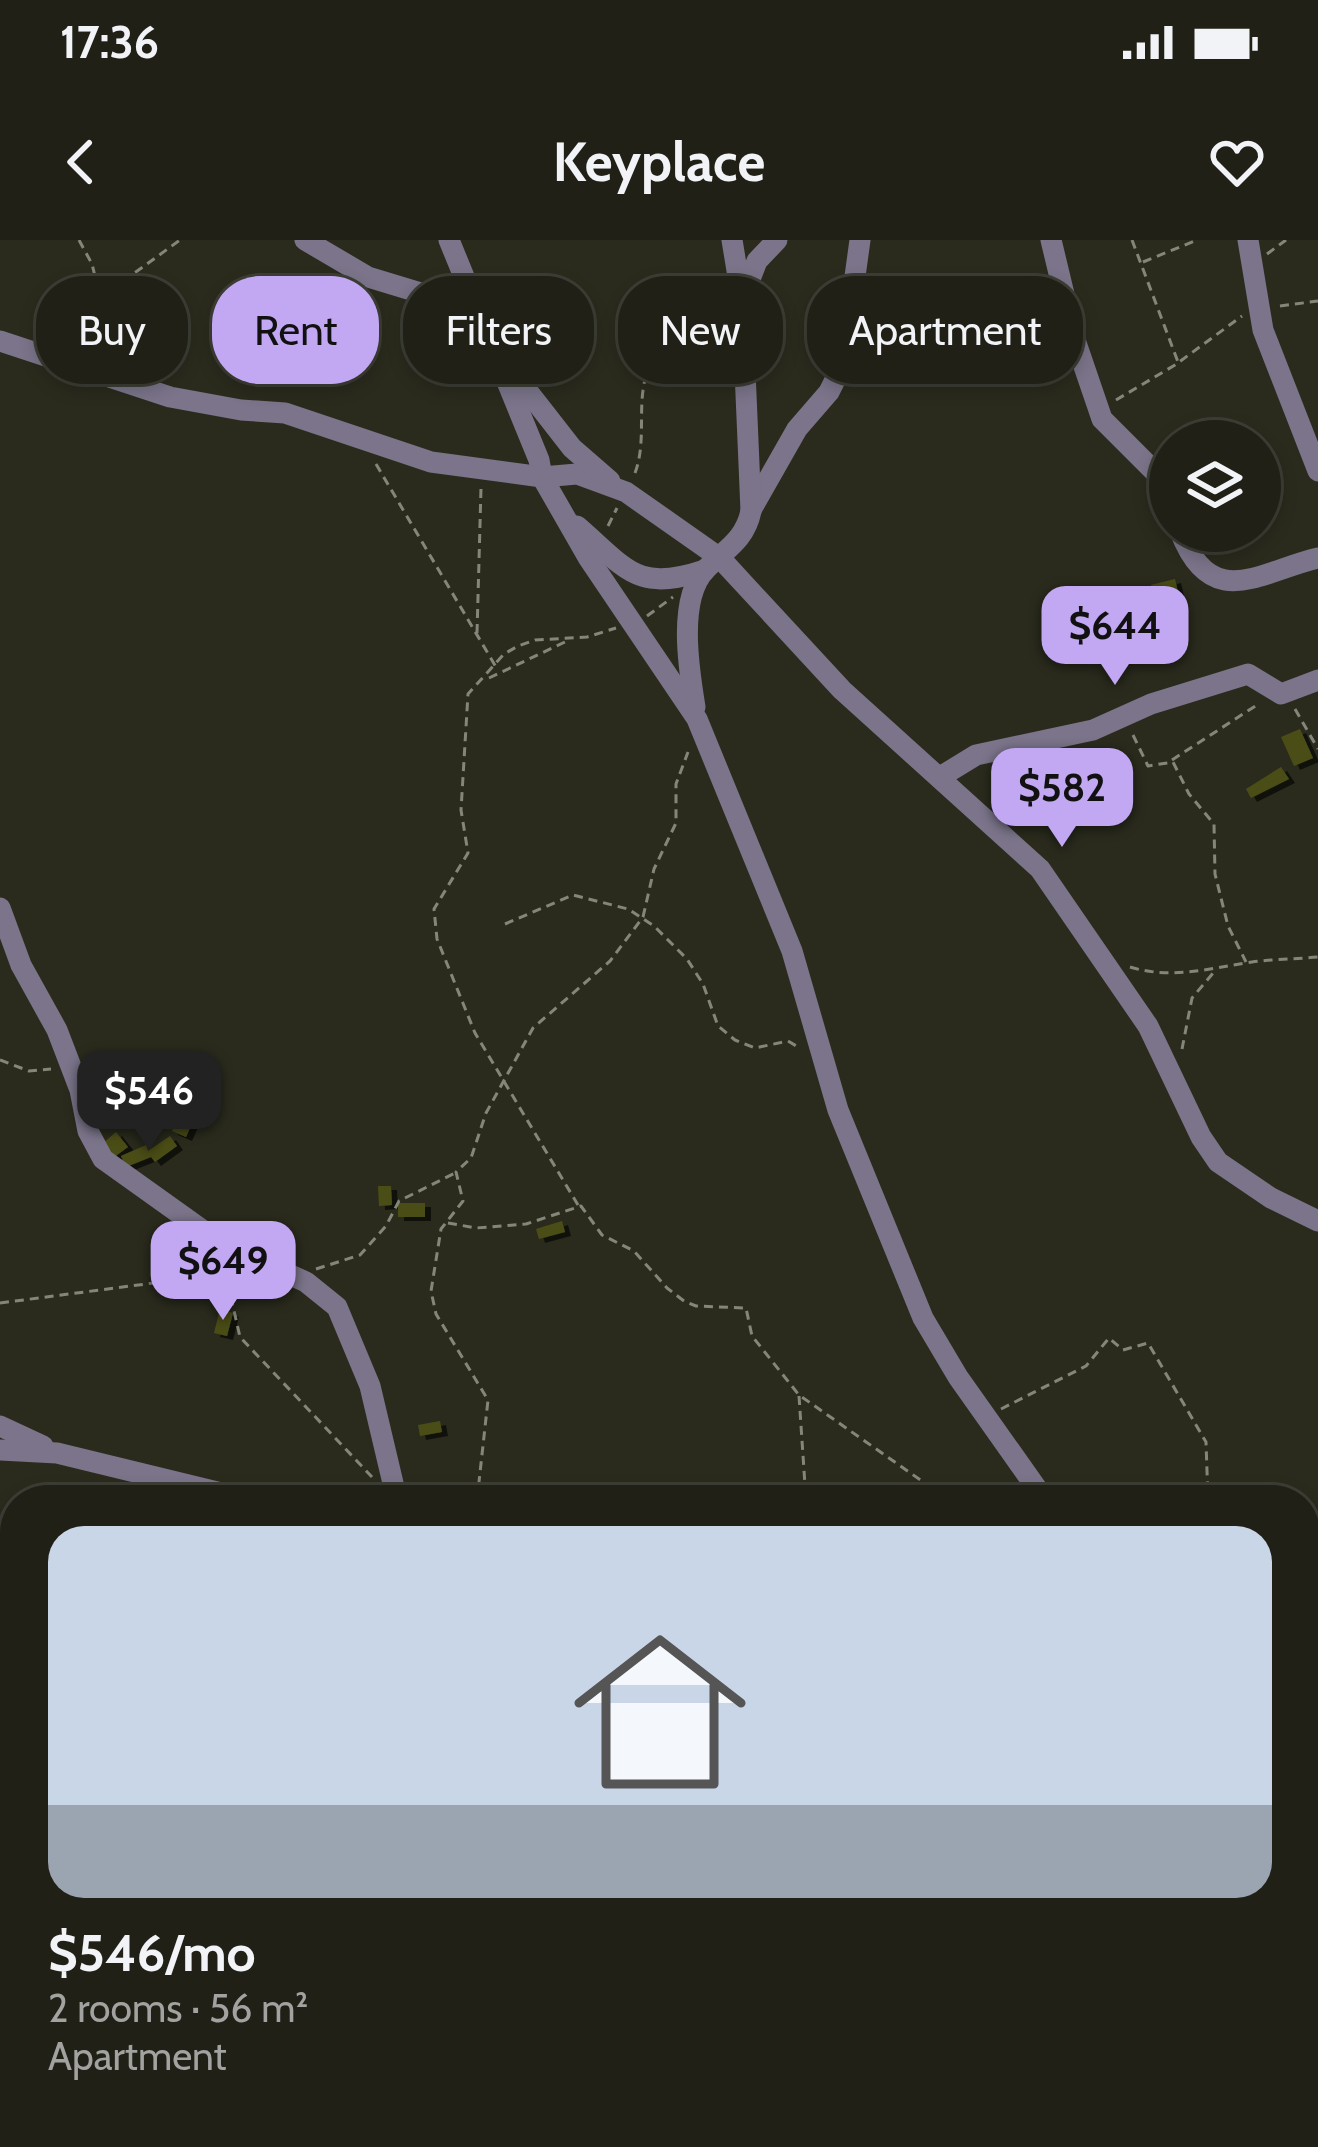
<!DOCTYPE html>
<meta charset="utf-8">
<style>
body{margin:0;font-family:Cabin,sans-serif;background:#2d2d23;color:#f1f3f6;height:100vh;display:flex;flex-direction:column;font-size:45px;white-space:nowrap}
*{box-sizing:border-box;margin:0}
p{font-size:39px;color:#a2a3a1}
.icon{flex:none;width:66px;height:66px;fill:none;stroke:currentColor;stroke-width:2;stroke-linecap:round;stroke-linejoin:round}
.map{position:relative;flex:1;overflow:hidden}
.panel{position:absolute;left:0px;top:1245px;width:1320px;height:663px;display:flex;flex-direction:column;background:#202016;border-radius:48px 48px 0 0;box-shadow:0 6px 18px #0003,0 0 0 3px #3d3e35}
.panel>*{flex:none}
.hud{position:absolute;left:36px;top:36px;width:1248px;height:108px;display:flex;gap:24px}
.buttons{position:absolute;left:1149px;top:180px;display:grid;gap:24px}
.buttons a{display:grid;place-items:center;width:132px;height:132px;border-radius:50%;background:#202016;box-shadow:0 6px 18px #0003,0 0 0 3px #3d3e35;font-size:60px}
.price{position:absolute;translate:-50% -102px;padding:0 27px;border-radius:24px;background:#c2a8f2;color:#111;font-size:39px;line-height:78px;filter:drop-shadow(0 3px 6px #0008)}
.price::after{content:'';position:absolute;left:50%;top:72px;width:36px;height:27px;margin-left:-18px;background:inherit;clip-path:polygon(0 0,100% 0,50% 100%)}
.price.active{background:#222;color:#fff}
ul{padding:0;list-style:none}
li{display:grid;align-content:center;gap:24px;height:636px;padding:0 48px}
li+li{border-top:3px solid #3d3e35}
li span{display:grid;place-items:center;height:372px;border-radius:36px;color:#555}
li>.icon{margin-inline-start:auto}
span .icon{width:216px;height:216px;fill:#fffc;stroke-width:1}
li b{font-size:51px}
.chip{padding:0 42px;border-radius:48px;background:#202016;box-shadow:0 6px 18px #0003,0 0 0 3px #3d3e35;font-size:42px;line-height:108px}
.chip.active{background:#c2a8f2;color:#111}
.status{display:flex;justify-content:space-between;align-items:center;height:84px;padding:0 60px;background:#202016;direction:ltr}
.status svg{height:33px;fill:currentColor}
header{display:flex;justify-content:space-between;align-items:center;height:156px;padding:0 48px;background:#202016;font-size:54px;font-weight:800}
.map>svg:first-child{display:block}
.building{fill:#4c4e18;filter:url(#shadow)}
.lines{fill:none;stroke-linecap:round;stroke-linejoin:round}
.path{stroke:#85867a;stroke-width:3;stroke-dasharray:9 6;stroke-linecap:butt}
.minor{stroke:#7b748a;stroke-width:21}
</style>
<div class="status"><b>17:36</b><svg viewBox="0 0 49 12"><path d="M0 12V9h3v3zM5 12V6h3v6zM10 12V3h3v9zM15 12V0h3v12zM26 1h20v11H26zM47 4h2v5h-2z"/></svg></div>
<header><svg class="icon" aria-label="back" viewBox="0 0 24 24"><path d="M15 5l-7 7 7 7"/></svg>Keyplace<svg class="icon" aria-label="heart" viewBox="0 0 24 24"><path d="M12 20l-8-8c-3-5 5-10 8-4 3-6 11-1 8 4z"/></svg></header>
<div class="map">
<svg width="1318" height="1907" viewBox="0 0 1318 1907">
<defs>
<filter id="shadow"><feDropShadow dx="6" dy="4" stdDeviation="0" flood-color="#0009"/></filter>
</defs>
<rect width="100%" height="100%" fill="#2a2b1d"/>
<g class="building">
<polygon points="1175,339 1178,352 1155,358 1151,345"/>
<polygon points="1300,489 1313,518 1294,526 1281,497"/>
<polygon points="1281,527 1289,539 1251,558 1246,549"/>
<polygon points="181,871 195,877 186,897 172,891"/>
<polygon points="116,892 128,907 113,918 102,904"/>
<polygon points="170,896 177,906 155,922 151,917 126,927 121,916 146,905 148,911"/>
<polygon points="378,946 391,946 392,965 379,966"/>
<rect x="398" y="963" width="27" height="14"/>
<polygon points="562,981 565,992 539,999 536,989"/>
<polygon points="220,1069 233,1073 227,1096 214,1093"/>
<polygon points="440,1181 442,1192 420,1196 418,1185"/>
</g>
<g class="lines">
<g class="path">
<polyline points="79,0 92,24 115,118"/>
<polyline points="1132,0 1178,122"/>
<polyline points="1267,14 1286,0"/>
<polyline points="1143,22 1197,0"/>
<polyline points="1280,66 1318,61"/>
<polyline points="54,99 100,58 180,0"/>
<polyline points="1116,160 1175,125 1242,76"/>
<polyline points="376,224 496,427"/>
<path d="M 635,233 C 651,191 627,139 665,108 C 683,94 706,89 723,75"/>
<polyline points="608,286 617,268"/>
<polyline points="647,376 673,357"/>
<polyline points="477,393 481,248"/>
<polyline points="489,438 567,401"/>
<polyline points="1295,469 1318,509"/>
<polyline points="1133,495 1148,526 1173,522 1189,554 1214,584 1215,634 1228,686 1246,722"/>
<polyline points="1172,520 1260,463"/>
<polyline points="505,684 573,655 628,669 654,686 687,719 703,744 718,786 735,800 755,808 788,801 798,807"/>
<path d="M 1130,727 C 1173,740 1209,728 1252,722 C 1274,719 1296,719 1318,717"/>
<polyline points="1182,809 1192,758 1214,732"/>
<polyline points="0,820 29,831 51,829"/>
<polyline points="578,965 475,793 437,699 434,669 468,613 461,570 468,454 504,414 518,406 535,400 587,397 616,388"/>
<polyline points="448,983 476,988 526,984 581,966 602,995 634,1011 667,1048 684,1061 696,1066 746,1068 752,1096 799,1155 949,1260"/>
<polyline points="316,1029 360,1015 386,986 399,961 455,933"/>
<polyline points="236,1042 232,1062 240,1097 372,1237"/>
<polyline points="0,1063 192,1038 248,1038"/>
<polyline points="799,1156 806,1260"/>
<polyline points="1001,1169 1086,1126 1109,1098 1123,1110 1148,1103 1206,1202 1208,1260"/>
<polyline points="477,1260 488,1160 436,1074 431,1051 441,989 463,961 456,932 471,918 486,873 533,788 610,721 643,677 654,629 676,583 676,544 688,512"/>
<polyline points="0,1425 15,1452"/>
<polyline points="0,1508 15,1501"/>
<polyline points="0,1586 15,1594"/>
<polyline points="1305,1682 1318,1670"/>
</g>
<g class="minor">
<polyline points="305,0 368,37 477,70"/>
<polyline points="449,0 539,220 542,237 589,319 697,479 792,711 838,870 923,1078 958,1137 1045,1260"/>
<polyline points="1051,0 1075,100 1102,179 1157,234 1170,261"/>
<polyline points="1248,0 1263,90 1318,231"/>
<polyline points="744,55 757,21 777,0"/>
<polyline points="0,101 170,157 241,170 285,173 431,222 542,237 577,234 626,252 720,318 842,450 1040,629 1148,786 1201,897 1218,922 1271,958 1318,981"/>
<polyline points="508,126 572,208 610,241"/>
<polyline points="751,270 797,189 829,152 843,124 860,0"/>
<path d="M 577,286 C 627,329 636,353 705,330"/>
<path d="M 1180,291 C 1211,373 1259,332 1318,318"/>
<path d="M 695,467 C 689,430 677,358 706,329 C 726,309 745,300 751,271 L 742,61 L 732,0"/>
<polyline points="940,537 976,515 1093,490 1151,464 1248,434 1281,454 1318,440"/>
<polyline points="0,668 21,725 57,790 80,850 88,891 103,919 222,1004 306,1042 337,1067 370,1146 397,1260"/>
<polyline points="0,1186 43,1206"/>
<polyline points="0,1210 57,1213 250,1260"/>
<polyline points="1305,1381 1318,1373"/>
<polyline points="1305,1503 1318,1506"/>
<polyline points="1305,1538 1318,1532"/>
<polyline points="1305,1787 1318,1828"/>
</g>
</g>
</svg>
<div class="buttons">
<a><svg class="icon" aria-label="layers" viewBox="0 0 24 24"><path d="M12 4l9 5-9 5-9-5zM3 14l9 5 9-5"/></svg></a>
</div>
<b class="price" style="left:1115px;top:448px">$644</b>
<b class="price" style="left:1062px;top:610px">$582</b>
<b class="price active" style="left:149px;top:913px">$546</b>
<b class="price" style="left:223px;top:1083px">$649</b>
<div class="hud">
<a class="chip">Buy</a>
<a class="chip active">Rent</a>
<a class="chip">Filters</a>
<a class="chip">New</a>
<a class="chip">Apartment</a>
</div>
<section class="panel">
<ul>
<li><span style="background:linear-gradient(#c9d6e8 75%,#9aa5b1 0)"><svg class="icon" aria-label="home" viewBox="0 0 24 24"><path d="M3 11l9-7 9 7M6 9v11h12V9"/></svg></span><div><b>$546/mo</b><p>2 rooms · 56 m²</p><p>Apartment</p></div></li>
</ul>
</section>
</div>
